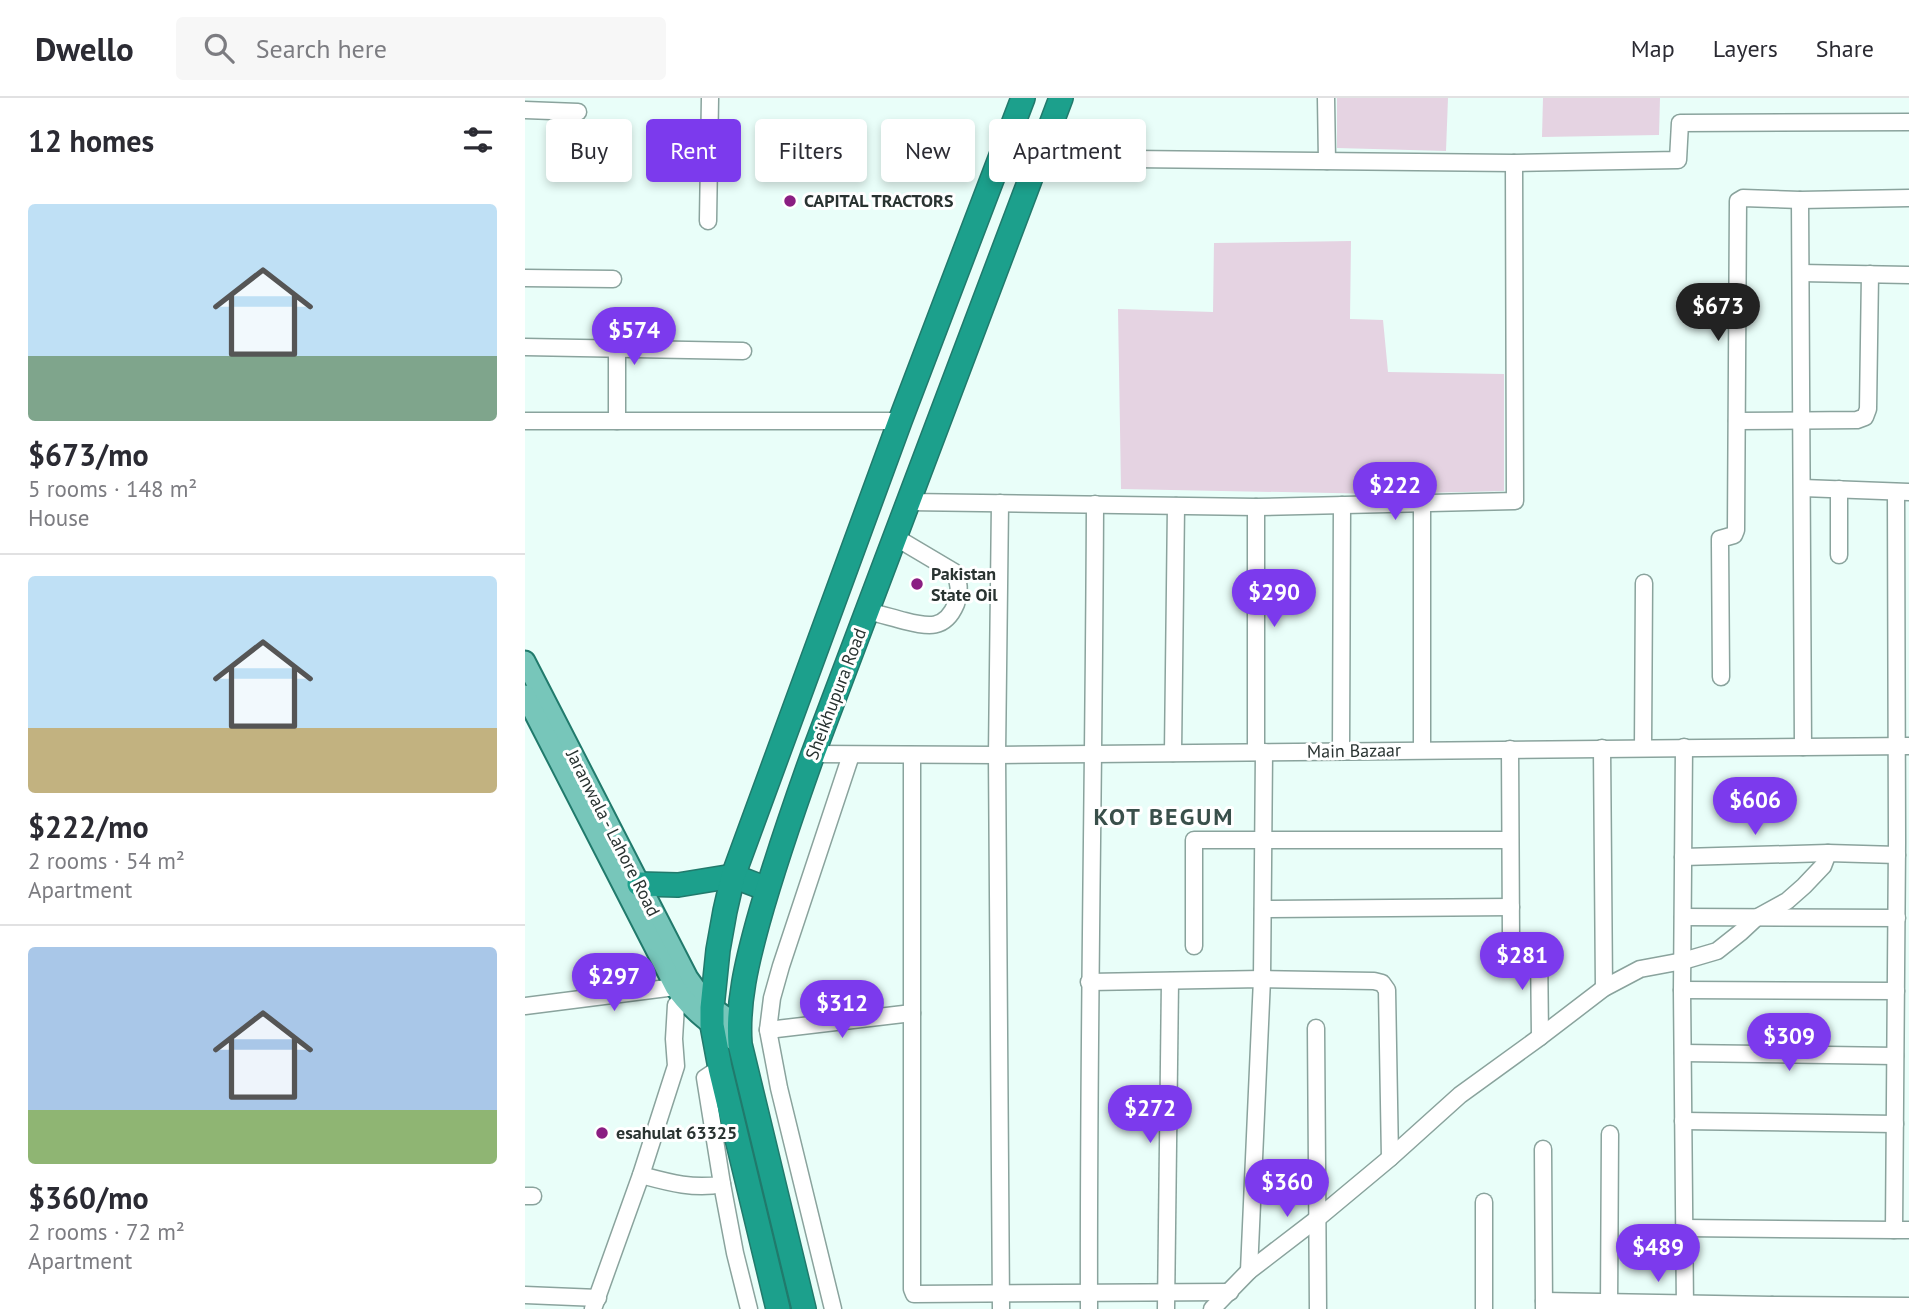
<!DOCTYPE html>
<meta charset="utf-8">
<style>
body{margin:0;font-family:"PT Sans",sans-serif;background:#f7f7f7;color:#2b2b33;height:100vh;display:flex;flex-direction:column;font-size:26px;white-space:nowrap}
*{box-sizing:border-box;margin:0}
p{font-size:23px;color:#7c7c81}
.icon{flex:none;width:38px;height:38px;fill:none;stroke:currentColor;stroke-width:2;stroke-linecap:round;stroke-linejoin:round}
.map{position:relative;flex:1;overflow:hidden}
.side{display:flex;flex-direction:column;background:#fff;width:525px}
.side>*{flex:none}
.guide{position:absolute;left:21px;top:21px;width:665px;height:63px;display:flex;gap:14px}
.price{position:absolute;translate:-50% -60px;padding:0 16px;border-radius:24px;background:#7c3aed;color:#fff;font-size:23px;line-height:46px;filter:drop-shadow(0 2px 4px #0008)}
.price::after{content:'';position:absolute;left:50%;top:42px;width:21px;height:16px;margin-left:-10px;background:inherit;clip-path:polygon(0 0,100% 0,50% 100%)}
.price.selected{background:#222;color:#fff}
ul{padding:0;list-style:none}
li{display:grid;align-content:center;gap:14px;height:371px;padding:0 28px}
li+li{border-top:2px solid #e1e1e2}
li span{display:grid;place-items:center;height:217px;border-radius:7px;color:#555}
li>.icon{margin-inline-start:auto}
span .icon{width:126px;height:126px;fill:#fffc;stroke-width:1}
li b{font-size:30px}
h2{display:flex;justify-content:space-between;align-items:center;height:84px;padding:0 28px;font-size:30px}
.tag{padding:0 24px;border-radius:7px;background:#fff;box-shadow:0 4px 10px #0003;font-size:24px;line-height:63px}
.tag.selected{background:#7c3aed;color:#fff}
header{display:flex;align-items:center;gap:42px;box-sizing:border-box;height:98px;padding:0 35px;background:#fff;border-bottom:2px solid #e1e1e2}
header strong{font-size:33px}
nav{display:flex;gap:38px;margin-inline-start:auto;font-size:24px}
.search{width:490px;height:63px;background:#f7f7f7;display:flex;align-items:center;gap:18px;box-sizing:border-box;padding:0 24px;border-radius:7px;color:#7c7c81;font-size:26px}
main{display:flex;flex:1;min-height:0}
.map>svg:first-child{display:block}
.building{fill:#e5d3e2}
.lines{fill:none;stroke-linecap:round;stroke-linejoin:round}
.minor-casing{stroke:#8aa39d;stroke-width:19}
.major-casing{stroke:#217a6c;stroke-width:23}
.highway-casing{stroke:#217a6c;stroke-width:26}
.minor{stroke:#fff;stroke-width:16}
.major{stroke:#77c6ba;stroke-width:19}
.highway{stroke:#1ca08c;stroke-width:23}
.poi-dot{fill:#8a1e82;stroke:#fff;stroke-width:2.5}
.labels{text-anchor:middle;stroke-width:6;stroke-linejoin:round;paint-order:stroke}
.poi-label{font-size:18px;font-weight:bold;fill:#293331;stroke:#fff;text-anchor:start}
.street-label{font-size:18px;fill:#293331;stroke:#fff}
.district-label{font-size:24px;font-weight:bold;letter-spacing:2px;fill:#394f4a;stroke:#fff}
</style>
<header>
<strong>Dwello</strong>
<div class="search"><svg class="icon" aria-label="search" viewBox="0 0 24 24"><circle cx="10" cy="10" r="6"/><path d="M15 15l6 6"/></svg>Search here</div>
<nav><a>Map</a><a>Layers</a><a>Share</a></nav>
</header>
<main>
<section class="side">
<h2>12 homes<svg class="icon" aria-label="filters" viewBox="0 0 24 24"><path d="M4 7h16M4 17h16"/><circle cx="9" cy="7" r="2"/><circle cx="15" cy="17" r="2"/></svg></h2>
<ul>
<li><span style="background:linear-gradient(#bfe0f5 70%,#7fa58c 0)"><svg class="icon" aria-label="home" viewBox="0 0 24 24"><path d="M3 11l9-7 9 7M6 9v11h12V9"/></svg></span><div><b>$673/mo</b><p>5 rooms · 148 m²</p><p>House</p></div></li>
<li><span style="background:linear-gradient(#bfe0f5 70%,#c2b280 0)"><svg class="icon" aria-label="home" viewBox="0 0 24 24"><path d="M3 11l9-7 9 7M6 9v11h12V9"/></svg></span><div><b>$222/mo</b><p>2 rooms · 54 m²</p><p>Apartment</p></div></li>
<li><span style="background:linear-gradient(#a9c7e8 75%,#8fb573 0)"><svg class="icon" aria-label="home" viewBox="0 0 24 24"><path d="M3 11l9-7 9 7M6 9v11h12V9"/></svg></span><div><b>$360/mo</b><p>2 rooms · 72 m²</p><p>Apartment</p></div></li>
</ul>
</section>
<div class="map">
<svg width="1384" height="1211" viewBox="0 0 1384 1211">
<rect width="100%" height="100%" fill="#e9fef9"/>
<g class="building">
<polygon points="812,0 923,0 921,53 812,50"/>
<polygon points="1018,0 1135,0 1134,37 1017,39"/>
<polygon points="826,143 825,221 858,222 863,274 979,276 979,393 857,396 596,391 593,211 688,214 689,145"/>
</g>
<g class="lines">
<defs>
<g id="minor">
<polyline points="801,0 802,63"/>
<polyline points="0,12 53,14"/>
<polyline points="513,60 989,65 1153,62 1155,25 1384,24"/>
<polyline points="1275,102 1278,649"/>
<polyline points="183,123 185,0"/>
<polyline points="1276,175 1384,177"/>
<polyline points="0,180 88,181"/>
<polyline points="0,249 218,253"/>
<polyline points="92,251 92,323"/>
<polyline points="0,323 375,323"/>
<polyline points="1212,323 1332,322 1340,319 1343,311 1345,176"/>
<polyline points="1278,390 1384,394"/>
<polyline points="1314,391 1314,457"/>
<polyline points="1371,394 1372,745 1369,1132 1384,1132"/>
<polyline points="383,404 731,409 990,403 989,65"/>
<polyline points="475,405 472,657 476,1211"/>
<path d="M 342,513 C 355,516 368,520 380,523 C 403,529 420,532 431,506 C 435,494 435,484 429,474 L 370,439"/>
<polyline points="1196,579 1195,445 1195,441 1209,437 1211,432 1213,103 1218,100 1275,102 1384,100"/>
<polyline points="1159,649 1157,892 1160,1211"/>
<polyline points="1077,650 1079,890"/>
<polyline points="1118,650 1119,485"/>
<polyline points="985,651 986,840"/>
<polyline points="897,652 897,405"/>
<polyline points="816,653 817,407"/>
<polyline points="731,654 731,409"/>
<polyline points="648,655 651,408"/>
<polyline points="288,656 472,657 1384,648"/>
<polyline points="387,657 387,1191 389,1196 705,1194"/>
<polyline points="1158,759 1303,755 1372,757"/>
<polyline points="738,811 986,809"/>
<polyline points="1158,819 1372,820"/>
<polyline points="669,848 669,742 985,742"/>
<polyline points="1014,848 1015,939"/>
<polyline points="564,884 737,881 849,883 857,885 862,892 865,1060"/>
<polyline points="1157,892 1371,893"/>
<polyline points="0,908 150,889 159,883"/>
<polyline points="791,930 793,1211"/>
<polyline points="243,932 387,915"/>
<polyline points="1158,955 1370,958"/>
<polyline points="1158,1023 1370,1026"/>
<polyline points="1018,1051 1019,1211"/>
<path d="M 116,1077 C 142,1084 170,1092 197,1086 L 180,980 L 195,970"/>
<polyline points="197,1086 210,1155 224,1211"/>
<polyline points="0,1098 8,1098"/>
<polyline points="1159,1130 1369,1132"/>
<polyline points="724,1173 737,881 739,654"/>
<polyline points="0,1197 73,1200"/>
<polyline points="1019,1203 1247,1207"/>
<polyline points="68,1211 116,1077 151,968 149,941 151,907 168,893"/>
<polyline points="308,1211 254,990 243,932 247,900 256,868 326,657"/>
<path d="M 564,1211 C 563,943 569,675 570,406"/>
<polyline points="641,1211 645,883"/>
<polyline points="687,1211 724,1173 793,1120 865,1060 935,997 1015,939 1079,890 1115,871 1158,863 1192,853 1216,834 1231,820 1262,803 1279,788 1298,768 1303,755"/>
<polyline points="959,1211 959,1104"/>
<polyline points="1084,1211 1085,1036"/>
<polyline points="1247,1211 1247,1207 1384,1208"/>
</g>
<g id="major">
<polyline points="0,563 163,880 181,905 215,929"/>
<path d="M 0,597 L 150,889 C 166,913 190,930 215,946"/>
</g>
<g id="highway">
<polyline points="114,786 153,787 208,778 242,791"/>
<polyline points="253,1211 195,970 187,927 187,910 193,852 200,813 208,778 375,323 498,0"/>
<path d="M 279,1211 L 215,946 C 212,905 222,864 233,824 C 249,767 268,712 288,656 L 536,0"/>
</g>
</defs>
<use href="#minor" class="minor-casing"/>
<use href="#major" class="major-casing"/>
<use href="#highway" class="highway-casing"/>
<use href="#minor" class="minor"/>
<use href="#major" class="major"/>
<use href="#highway" class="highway"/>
</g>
<g class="poi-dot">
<circle cx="265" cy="103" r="7"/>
<circle cx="392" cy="486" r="7"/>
<circle cx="77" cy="1035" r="7"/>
</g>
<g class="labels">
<g class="poi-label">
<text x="279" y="109">CAPITAL TRACTORS</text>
<text x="406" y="482">Pakistan<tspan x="406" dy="21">State Oil</tspan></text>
<text x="91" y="1041">esahulat 63325</text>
</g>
<g class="street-label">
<text transform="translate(311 596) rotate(-69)" y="6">Sheikhupura Road</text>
<text transform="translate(829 653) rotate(-1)" y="6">Main Bazaar</text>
<text transform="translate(88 735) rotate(63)" y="6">Jaranwala - Lahore Road</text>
</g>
<g class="district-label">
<text x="639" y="727">KOT BEGUM</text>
</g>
</g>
</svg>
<b class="price selected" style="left:1193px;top:245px">$673</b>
<b class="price" style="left:109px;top:269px">$574</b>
<b class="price" style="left:870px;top:424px">$222</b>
<b class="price" style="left:749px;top:531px">$290</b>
<b class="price" style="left:1230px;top:739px">$606</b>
<b class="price" style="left:997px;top:894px">$281</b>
<b class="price" style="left:89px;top:915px">$297</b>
<b class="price" style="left:317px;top:942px">$312</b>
<b class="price" style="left:1264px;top:975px">$309</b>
<b class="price" style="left:625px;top:1047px">$272</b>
<b class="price" style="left:762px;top:1121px">$360</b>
<b class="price" style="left:1133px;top:1186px">$489</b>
<div class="guide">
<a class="tag">Buy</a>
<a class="tag selected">Rent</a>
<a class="tag">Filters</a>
<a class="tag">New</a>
<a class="tag">Apartment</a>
</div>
</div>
</main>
